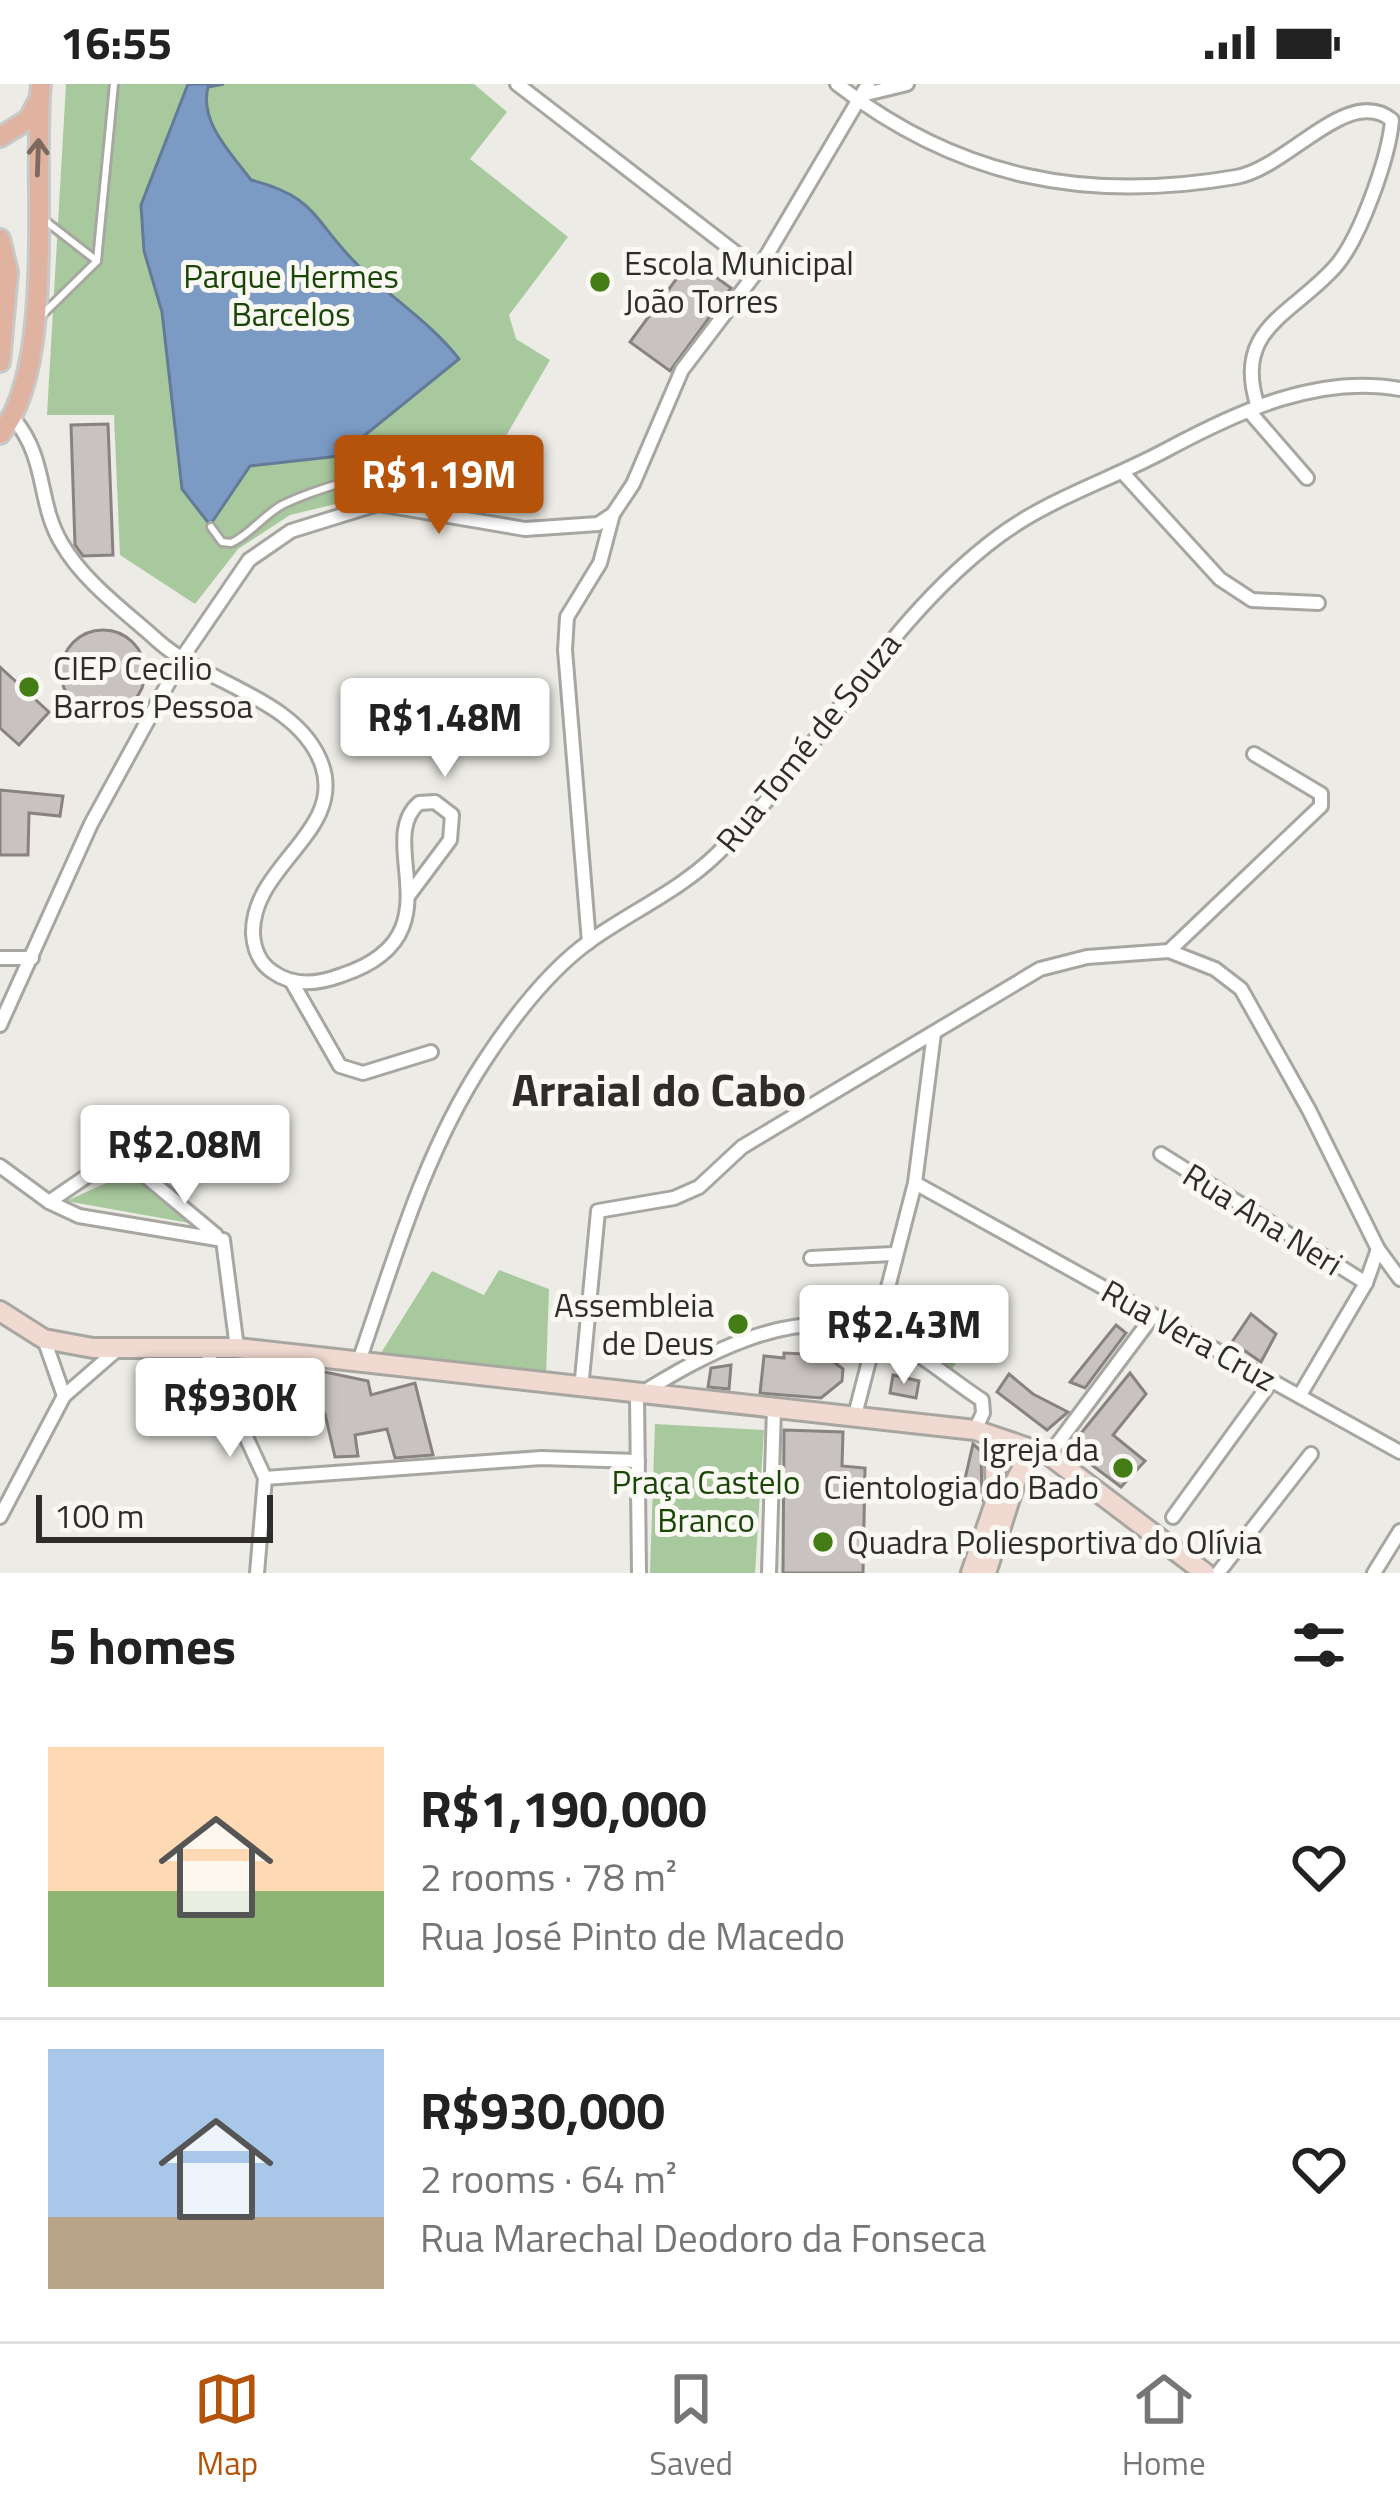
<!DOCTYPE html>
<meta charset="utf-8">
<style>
body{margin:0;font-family:"Titillium Web",sans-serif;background:#f6f6f6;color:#222;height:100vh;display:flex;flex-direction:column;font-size:45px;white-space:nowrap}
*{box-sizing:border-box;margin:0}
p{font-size:39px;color:#767676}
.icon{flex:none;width:66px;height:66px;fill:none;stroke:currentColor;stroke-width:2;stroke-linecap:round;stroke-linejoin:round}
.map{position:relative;height:1489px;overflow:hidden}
.side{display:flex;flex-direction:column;background:#fff;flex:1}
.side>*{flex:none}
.scale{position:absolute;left:36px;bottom:30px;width:237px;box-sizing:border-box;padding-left:12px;border:6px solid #2e2d2b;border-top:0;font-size:33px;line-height:42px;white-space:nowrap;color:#2e2d2b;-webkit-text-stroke:9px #f9f8f3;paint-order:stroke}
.price{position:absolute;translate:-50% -102px;padding:0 27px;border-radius:12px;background:#fff;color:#222;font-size:39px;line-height:78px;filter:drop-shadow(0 3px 6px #0008)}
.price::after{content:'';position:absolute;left:50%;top:72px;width:36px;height:27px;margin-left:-18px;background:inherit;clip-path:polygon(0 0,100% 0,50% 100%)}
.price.selected{background:#b45309;color:#fff}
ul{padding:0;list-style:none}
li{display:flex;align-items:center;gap:36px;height:300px;padding:0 48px}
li+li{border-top:3px solid #e0e0e0}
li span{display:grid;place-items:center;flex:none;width:336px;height:240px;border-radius:0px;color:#555}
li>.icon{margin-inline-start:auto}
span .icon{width:144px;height:144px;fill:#fffc;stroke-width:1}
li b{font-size:51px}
h2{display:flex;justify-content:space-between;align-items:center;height:144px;padding:0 48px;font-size:51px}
.status{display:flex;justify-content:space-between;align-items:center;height:84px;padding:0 60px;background:#fff;direction:ltr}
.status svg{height:33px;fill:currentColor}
.menu{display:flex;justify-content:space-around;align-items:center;height:168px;border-top:3px solid #e0e0e0;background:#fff;font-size:33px;color:#767676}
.menu a{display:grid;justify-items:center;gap:6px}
.menu .selected{color:#b45309}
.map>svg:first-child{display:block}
.green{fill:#a7c99d}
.water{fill:#7b9bc5;stroke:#647a97;stroke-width:3}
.building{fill:#c8c2c0;stroke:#888380;stroke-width:3}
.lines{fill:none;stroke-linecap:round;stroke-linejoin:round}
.lane-casing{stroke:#a7a6a1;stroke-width:12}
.street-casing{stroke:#a7a6a1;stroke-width:18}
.secondary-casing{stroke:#a7a6a1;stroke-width:24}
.primary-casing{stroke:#c9c8c8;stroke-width:24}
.lane{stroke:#fff;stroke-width:6}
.street{stroke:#fff;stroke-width:12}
.secondary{stroke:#efd9d0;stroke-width:18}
.primary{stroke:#e0b3a1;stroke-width:18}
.oneway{stroke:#7e6960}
.poi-dot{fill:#447d15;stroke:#f9f8f3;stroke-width:4.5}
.labels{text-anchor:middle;stroke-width:10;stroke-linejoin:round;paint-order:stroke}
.poi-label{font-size:33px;fill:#2e2d2b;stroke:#f9f8f3;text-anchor:start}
.park-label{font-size:33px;fill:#194507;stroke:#f9f8f3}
.street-label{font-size:33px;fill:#2e2d2b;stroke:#f9f8f3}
.district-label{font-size:45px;font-weight:bold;fill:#2e2d2b;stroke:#f9f8f3}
</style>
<div class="status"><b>16:55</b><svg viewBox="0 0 49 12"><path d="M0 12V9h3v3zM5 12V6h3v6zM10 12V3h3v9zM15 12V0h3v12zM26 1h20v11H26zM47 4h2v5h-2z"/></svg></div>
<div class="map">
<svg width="1400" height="1489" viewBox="0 0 1400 1489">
<rect width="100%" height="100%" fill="#ecebe5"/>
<g class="green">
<polygon points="66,0 474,0 507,28 470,75 568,153 509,231 516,255 550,276 463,426 381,409 290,431 238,465 195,520 120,471 114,331 47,331"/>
<polygon points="131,1088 195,1140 66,1117"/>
<polygon points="499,1186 549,1205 546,1291 376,1277 432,1187 484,1211"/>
<polygon points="928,1238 966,1259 953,1284 914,1264"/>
<polygon points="655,1340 764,1346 755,1489 650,1489"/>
</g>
<path class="water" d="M 188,0 L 224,0 L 208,3 C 199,38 231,69 251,96 C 313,112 312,132 350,173 C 384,210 428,235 459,275 L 339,372 L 250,382 L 210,441 L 182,405 L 162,228 L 144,167 L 141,121 Z"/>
<g class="building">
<polygon points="691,175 731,204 670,287 630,258"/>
<polygon points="108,340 113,471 83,472 75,461 71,341"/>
<circle cx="103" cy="588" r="42"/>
<polygon points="0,583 49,628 19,661 0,644"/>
<polygon points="0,706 63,712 60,732 29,729 28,771 0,771"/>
<polygon points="1251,1230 1276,1250 1261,1278 1232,1258"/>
<polygon points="1116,1241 1126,1249 1085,1304 1070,1298"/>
<polygon points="784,1269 825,1271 843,1285 842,1297 821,1314 760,1309 764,1272 784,1274"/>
<polygon points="731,1281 729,1305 708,1303 711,1284"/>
<polygon points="320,1287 368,1297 371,1311 415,1299 433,1371 395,1374 387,1345 355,1351 358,1372 335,1373 325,1330 318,1329"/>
<polygon points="1130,1289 1146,1310 1113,1351 1145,1377 1121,1403 1069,1364"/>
<polygon points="1009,1290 1033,1310 1068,1328 1047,1346 997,1308"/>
<polygon points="893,1291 919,1297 916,1314 890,1309"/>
<polygon points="784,1346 843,1348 842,1382 865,1384 863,1489 783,1489"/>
<polygon points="973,1360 981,1367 982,1416 962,1408"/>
</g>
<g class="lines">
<defs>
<g id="lane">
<polyline points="43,135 97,177"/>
<polyline points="43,230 97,177 114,0"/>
<path d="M 211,443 L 222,458 L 231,459 C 250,451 264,430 284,420 C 317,404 411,373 440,399 L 434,427"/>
</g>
<g id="street">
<polyline points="517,0 758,186"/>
<path d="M 837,0 C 958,94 1086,119 1236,93 C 1288,84 1348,0 1392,36 C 1389,73 1360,155 1335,183 C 1291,232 1232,245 1258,323"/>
<polyline points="862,11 907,0"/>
<polyline points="1249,327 1307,394"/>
<path d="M 14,335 C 48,376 37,419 62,460 C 84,498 126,528 158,557 C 206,600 299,615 322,681 C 345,748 251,782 253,850 C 254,865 259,879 273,888 C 294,903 318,900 342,891 C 460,852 373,758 419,719 L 435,718 L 452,731 L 450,756 L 409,811"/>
<polyline points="1124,390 1220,495 1252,516 1318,519"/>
<polyline points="589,858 565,566 567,533 600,479 613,430"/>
<polyline points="1169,867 1321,722 1321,710 1254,670"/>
<polyline points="0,874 32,874"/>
<polyline points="293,900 340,982 363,989 431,968"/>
<polyline points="0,941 91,740 182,574 249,476 291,447 378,420 525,445 598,440 613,430 633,400 682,286 758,186 868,0"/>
<polyline points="1161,1070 1366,1199"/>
<polyline points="0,1082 49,1118 79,1132 223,1156 237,1264"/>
<polyline points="915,1099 1400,1368"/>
<polyline points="49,1118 90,1090 132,1081 216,1151"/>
<polyline points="1378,1165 1400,1195"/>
<polyline points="811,1174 893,1170"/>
<polyline points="44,1255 64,1312"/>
<polyline points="205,1264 265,1394 257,1489"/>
<path d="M 358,1280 C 394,1177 423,1071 483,979 C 511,936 548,887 590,857 C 632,827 679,807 717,770 C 819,671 883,538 999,452 C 1050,414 1113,395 1168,365 C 1239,327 1319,290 1400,305"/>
<polyline points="581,1305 598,1127 674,1114 699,1103 742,1063 1040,885 1087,873 1169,867 1215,885 1241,905 1309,1026 1378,1165 1366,1199 1300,1311"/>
<polyline points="855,1331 915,1099 934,949"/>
<polyline points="1049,1371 1153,1232"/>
<polyline points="265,1394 541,1374 638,1377"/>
<polyline points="0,1433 64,1312 118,1265"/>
<polyline points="1173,1433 1271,1298"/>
<path d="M 639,1489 L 637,1312 C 703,1271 789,1222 871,1247 C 909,1258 949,1295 982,1316 L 983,1329 L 975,1346"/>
<polyline points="769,1489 774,1324"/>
<polyline points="1218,1489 1311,1370"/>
<polyline points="1374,1489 1400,1447"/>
</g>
<g id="secondary">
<polyline points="0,1227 44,1255 93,1264 237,1264 975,1346 1049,1371 1205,1489"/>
<polyline points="971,1489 996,1416 994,1353"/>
<polyline points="986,1489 1016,1396 1032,1366"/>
</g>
<g id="primary">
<polyline points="0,53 29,35 38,17"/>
<polyline points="0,155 8,188 0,278"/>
<path d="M 0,350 C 57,284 32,90 41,0"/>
</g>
</defs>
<use href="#lane" class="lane-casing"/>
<use href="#street" class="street-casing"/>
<use href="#secondary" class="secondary-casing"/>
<use href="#primary" class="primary-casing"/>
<use href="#lane" class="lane"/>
<use href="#street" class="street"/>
<use href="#secondary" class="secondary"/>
<use href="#primary" class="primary"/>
</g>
<defs><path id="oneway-shaft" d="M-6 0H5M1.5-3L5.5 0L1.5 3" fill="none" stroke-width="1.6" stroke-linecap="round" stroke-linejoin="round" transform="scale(3)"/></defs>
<use class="oneway" href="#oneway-shaft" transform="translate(38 73) rotate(-88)"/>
<g class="poi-dot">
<circle cx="600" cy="198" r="12"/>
<circle cx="29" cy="603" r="12"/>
<circle cx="738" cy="1240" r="12"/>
<circle cx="1123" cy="1384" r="12"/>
<circle cx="823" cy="1458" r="12"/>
</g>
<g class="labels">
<g class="poi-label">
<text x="624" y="191">Escola Municipal<tspan x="624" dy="38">João Torres</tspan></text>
<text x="53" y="596">CIEP Cecilio<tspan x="53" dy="38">Barros Pessoa</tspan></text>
<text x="714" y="1233" text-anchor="end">Assembleia<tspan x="714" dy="38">de Deus</tspan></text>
<text x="1099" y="1377" text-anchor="end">Igreja da<tspan x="1099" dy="38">Cientologia do Bado</tspan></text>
<text x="847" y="1470">Quadra Poliesportiva do Olívia</text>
</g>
<g class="park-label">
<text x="291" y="204">Parque Hermes<tspan x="291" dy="38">Barcelos</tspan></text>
<text x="706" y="1410">Praça Castelo<tspan x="706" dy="38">Branco</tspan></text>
</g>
<g class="street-label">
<text transform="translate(808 658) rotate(-51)" y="12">Rua Tomé de Souza</text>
<text transform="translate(1263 1135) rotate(32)" y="12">Rua Ana Neri</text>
<text transform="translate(1189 1251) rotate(29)" y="12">Rua Vera Cruz</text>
</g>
<g class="district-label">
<text x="659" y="1022">Arraial do Cabo</text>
</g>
</g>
</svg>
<div class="scale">100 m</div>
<b class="price selected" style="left:439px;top:453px">R$1.19M</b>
<b class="price" style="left:445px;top:696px">R$1.48M</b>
<b class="price" style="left:185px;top:1123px">R$2.08M</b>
<b class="price" style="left:904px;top:1303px">R$2.43M</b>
<b class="price" style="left:230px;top:1376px">R$930K</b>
</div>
<section class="side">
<h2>5 homes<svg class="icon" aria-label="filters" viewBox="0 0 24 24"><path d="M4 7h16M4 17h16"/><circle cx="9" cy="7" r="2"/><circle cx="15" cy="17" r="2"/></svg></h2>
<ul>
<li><span style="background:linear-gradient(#ffd9b3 60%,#8fb573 0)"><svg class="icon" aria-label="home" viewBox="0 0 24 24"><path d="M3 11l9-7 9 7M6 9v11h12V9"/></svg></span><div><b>R$1,190,000</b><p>2 rooms · 78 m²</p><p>Rua José Pinto de Macedo</p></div><svg class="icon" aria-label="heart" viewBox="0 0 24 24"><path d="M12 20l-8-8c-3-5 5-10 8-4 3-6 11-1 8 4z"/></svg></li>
<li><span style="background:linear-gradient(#a9c7e8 70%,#b9a48a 0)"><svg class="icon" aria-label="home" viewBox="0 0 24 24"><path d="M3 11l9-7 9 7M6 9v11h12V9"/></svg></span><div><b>R$930,000</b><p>2 rooms · 64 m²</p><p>Rua Marechal Deodoro da Fonseca</p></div><svg class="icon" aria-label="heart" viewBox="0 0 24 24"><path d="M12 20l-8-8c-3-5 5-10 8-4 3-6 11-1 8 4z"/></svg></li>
</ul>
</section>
<nav class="menu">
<a class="selected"><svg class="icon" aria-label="map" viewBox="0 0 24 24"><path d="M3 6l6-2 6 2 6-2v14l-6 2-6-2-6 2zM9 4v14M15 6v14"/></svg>Map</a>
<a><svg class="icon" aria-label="saved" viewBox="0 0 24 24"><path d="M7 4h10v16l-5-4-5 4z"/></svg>Saved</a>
<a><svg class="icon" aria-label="home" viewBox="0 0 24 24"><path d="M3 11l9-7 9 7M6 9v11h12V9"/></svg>Home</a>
</nav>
